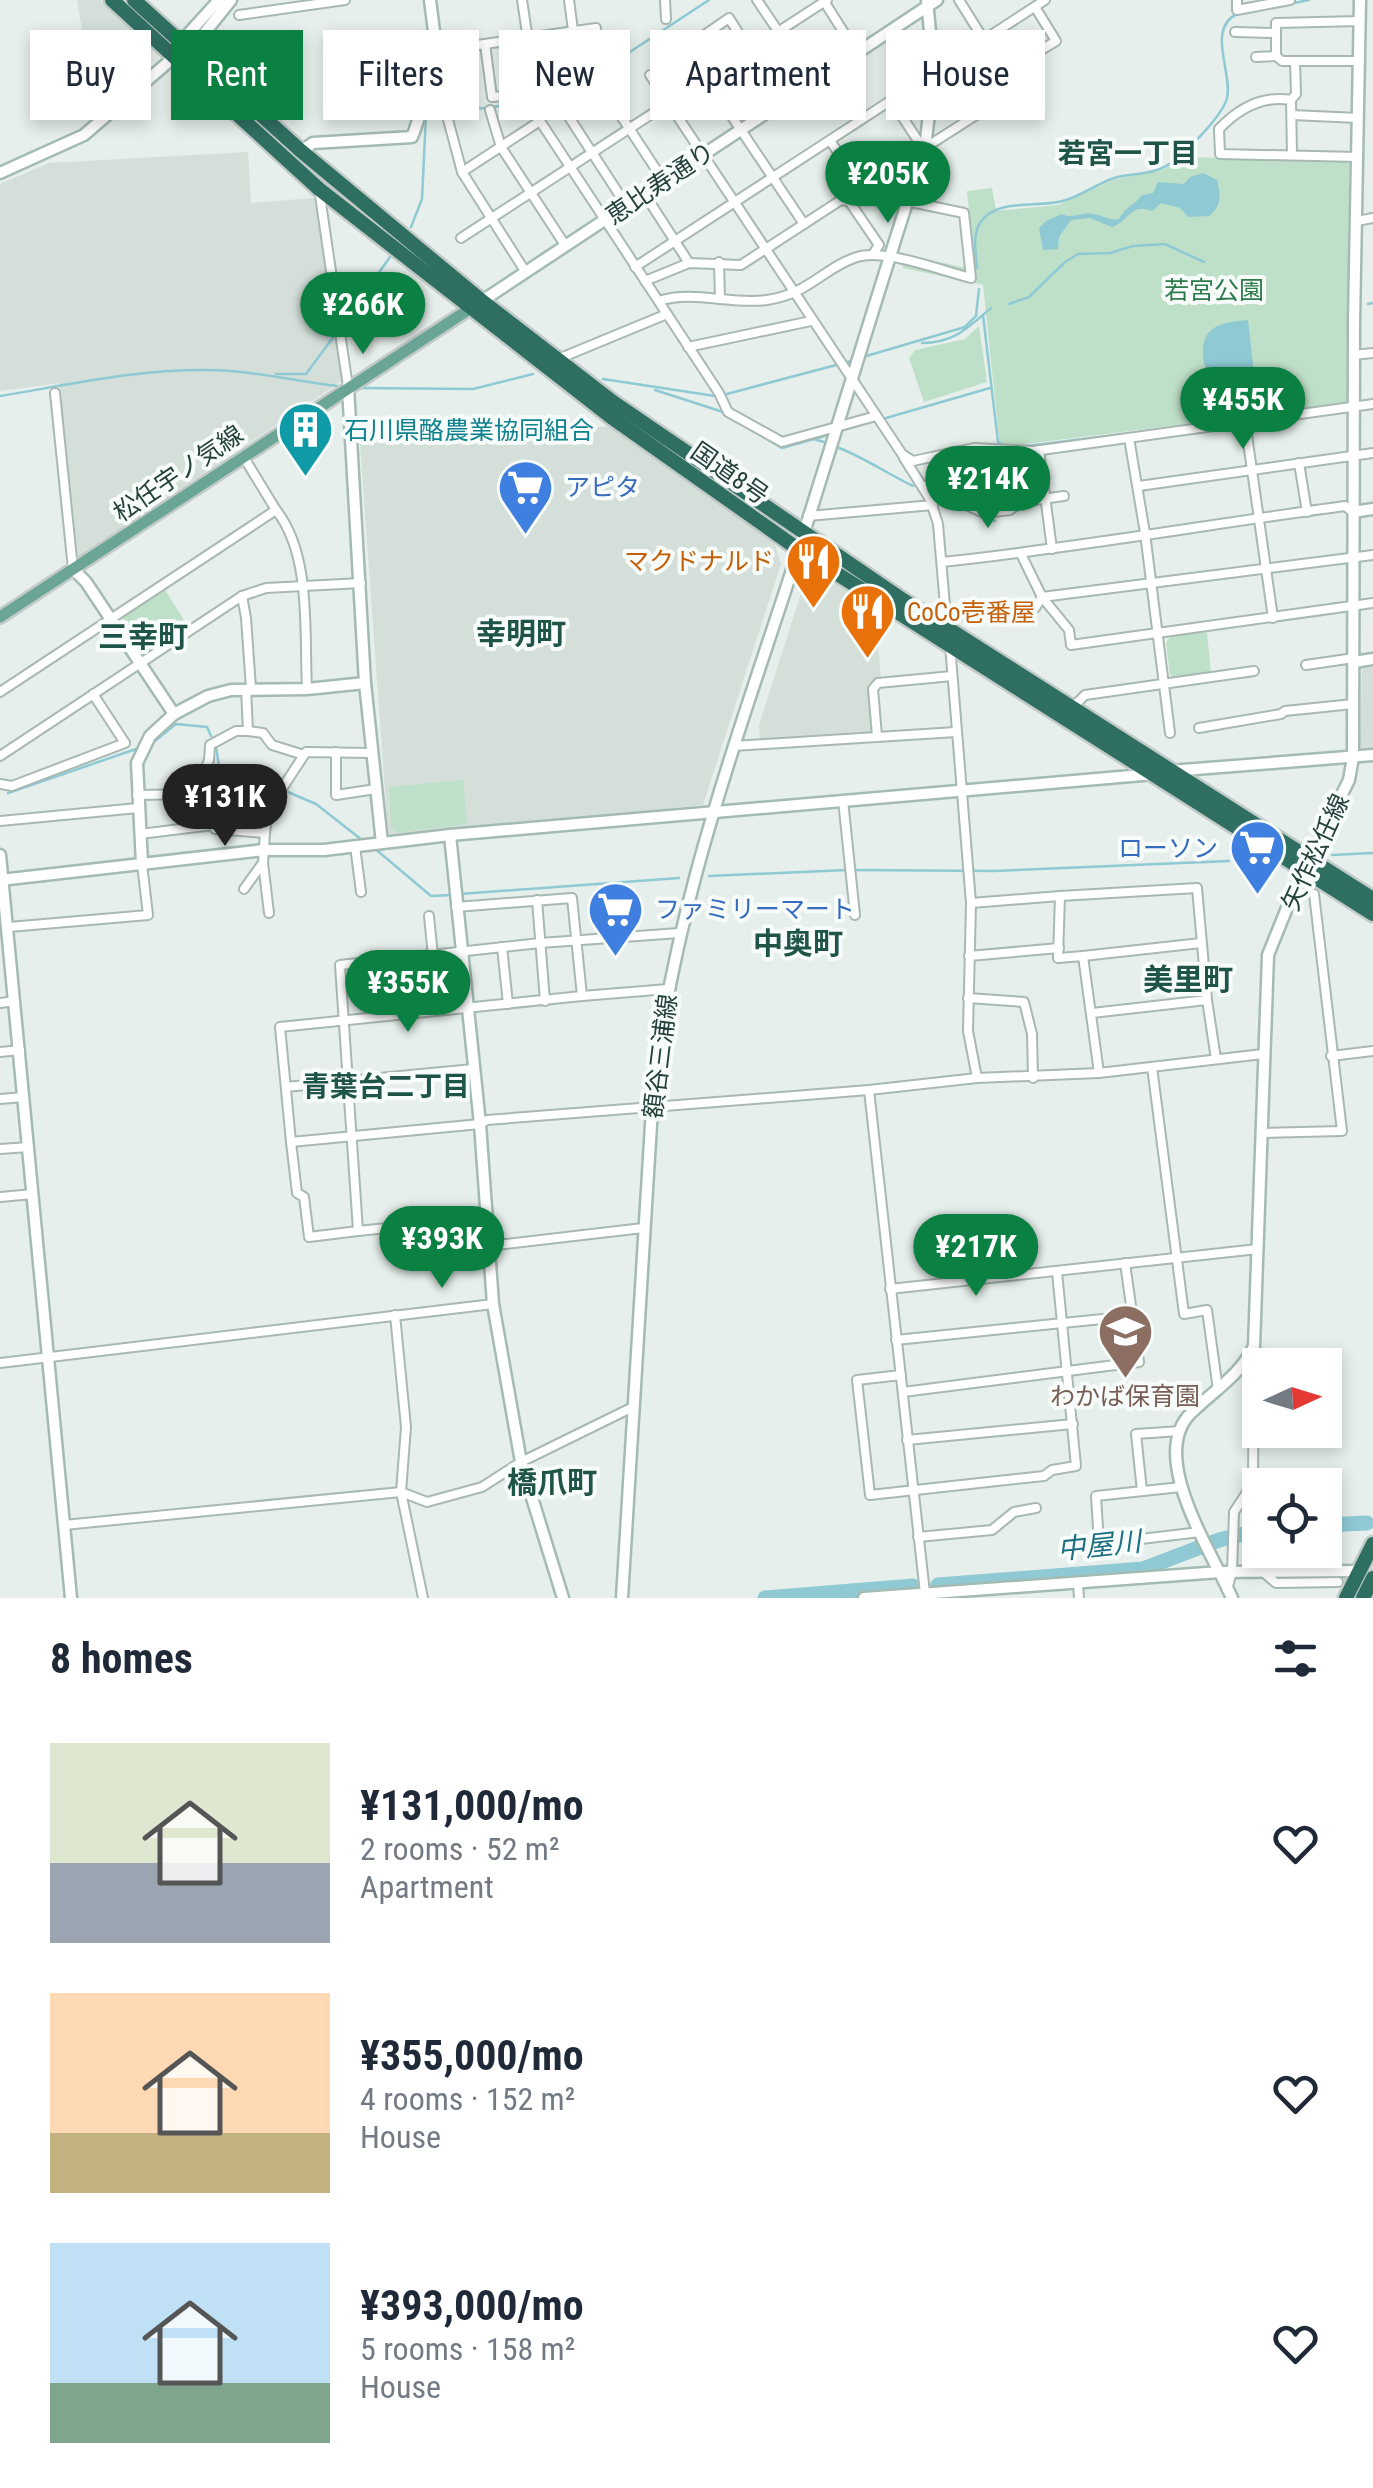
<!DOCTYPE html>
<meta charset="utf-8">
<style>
body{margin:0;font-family:"Roboto Condensed","Noto Sans JP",sans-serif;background:#f6f6f7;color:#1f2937;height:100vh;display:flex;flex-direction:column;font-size:38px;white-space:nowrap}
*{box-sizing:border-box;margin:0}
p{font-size:32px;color:#747a83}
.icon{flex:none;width:55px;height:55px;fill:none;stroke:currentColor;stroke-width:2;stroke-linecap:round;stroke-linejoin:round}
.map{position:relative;height:1598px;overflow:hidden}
.details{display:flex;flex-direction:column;background:#fff;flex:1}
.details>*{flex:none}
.banner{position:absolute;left:30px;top:30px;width:1315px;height:90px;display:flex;gap:20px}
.needle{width:65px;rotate:86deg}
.controls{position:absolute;left:1242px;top:1348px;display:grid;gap:20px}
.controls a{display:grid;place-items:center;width:100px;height:100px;border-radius:0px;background:#fff;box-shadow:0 5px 15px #0003;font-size:50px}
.price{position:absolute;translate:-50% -85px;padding:0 22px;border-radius:35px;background:#0b8043;color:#fff;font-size:32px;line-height:65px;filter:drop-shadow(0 2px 5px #0008)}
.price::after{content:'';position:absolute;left:50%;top:60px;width:30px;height:22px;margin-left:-15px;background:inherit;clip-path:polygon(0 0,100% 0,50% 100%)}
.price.on{background:#222;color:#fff}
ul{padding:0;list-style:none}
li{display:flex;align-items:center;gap:30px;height:250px;padding:0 50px}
li span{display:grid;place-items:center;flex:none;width:280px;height:200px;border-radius:0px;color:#555}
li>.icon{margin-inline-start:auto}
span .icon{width:120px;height:120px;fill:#fffc;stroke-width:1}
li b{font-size:42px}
h2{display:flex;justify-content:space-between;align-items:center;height:120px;padding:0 50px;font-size:42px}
.pill{padding:0 35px;border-radius:0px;background:#fff;box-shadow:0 5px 15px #0003;font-size:35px;line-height:90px}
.pill.on{background:#0b8043;color:#fff}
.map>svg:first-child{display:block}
.built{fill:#d4dfda}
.green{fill:#bfe0c8}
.water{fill:#8ec9d4}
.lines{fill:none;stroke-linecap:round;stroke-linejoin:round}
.stream{stroke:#8ec9d4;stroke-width:2.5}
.river{stroke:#8ec9d4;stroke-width:15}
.street-casing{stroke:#a8b8b2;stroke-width:12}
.secondary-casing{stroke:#a4bbb3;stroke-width:15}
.primary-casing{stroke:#c2cac8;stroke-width:16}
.highway-casing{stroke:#c2cac8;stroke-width:19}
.street{stroke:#fff;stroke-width:8}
.secondary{stroke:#fff;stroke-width:10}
.primary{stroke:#6aa596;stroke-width:11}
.highway{stroke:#2f6f62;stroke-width:14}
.labels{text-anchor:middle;stroke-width:8;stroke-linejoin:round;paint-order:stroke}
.street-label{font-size:25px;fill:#24423a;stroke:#f7fbf9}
.park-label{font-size:25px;fill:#2d7a4b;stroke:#f7fbf9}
.culture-label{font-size:25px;fill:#0d838f;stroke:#f7fbf9;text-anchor:start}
.shop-label{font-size:25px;fill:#366cbe;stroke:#f7fbf9;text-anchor:start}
.food-label{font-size:25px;fill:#c56008;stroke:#f7fbf9;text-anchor:end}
.education-label{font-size:25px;fill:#785e54;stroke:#f7fbf9}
.neighbourhood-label{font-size:28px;font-weight:bold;fill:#1f5548;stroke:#f7fbf9}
.water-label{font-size:28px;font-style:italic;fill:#1c6f80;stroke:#f7fbf9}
.quarter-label{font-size:30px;font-weight:bold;fill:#1f5548;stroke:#f7fbf9}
</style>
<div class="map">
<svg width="1373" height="1598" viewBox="0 0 1373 1598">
<rect width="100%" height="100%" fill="#e6efeb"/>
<g class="built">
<polygon points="77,0 100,0 132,30 88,35 82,31"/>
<polygon points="248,152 251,203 314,198 345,379 78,557 59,383 0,391 0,184 49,163"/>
<polygon points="610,426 773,539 781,564 703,805 392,837 388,833 360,444"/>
<polygon points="824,577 880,612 876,618 881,679 875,680 871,687 874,726 869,733 760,741 759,725 803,587"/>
<polygon points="1373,659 1373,748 1360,749 1362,660"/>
</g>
<g class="green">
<polygon points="1182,157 1349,160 1348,404 1000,447 983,285 903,268 903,254 971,269 974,264 967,191 992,188 996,211 1058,205 1113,180 1166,168"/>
<polygon points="979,326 987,382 924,402 909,358 915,350 965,339"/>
<path d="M 164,588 L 187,625 L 147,652 C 133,648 124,631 123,617 Z"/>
<polygon points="1207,632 1211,674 1174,679 1170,675 1166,643 1170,636"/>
<polygon points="463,780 467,824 397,833 391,828 389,787"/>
</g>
<g class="water">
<path d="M 1203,173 L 1217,180 C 1221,196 1222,205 1209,216 L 1188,217 L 1180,208 L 1161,203 L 1152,211 C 1131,202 1128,222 1112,227 L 1090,218 L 1071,220 L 1059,237 L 1058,249 L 1043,250 L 1039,228 L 1046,221 L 1062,214 C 1073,220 1082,211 1094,214 C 1105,216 1108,221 1119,219 C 1125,207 1135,205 1142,195 L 1153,193 L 1158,182 L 1184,184 L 1190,177 Z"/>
<path d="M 1248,320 L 1257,399 L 1253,404 L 1209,411 C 1205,398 1211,390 1210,378 C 1209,373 1205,368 1204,363 C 1198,328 1218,322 1248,320 Z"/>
</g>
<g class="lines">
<g class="stream">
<polyline points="1289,4 1309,0"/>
<polyline points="411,227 422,199 426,115 532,102 572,90 709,0"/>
<path d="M 977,268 C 976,253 972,236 980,223 C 996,197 1040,209 1066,200 C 1082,195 1097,184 1114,178 C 1131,173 1151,175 1166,166 C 1183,156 1222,117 1227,98 C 1233,73 1206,29 1237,14"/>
<polyline points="1009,304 1029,297 1065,262 1078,254 1110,253 1133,246 1165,244 1204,262"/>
<polyline points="1368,304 1373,303"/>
<polyline points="983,315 998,442 1003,445"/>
<polyline points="341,326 390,257"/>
<path d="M 922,343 C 954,343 969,327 991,308"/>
<polyline points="863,357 965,327 976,316 979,289"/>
<polyline points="276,374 306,374 337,332"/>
<polyline points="603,379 715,396"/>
<polyline points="360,388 473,389 533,374"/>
<polyline points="1349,389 1349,360"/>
<polyline points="655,390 720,411 782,448 814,439 827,443"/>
<polyline points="723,395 855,360"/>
<path d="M 0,396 C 68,385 138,369 207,370 C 251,370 294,381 337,386"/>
<polyline points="886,418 990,388"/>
<polyline points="843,430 871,422"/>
<polyline points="816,439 827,435"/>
<path d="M 834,446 C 862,456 886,473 913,486"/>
<polyline points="1019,447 1204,424"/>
<polyline points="936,496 948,501"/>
<polyline points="998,507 1013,451"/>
<polyline points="983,516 995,521"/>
<polyline points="151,744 176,724 207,727 211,736"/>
<polyline points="216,747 219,766 227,780 275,788"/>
<polyline points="288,792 316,804 362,840"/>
<polyline points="8,793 139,748"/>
<polyline points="373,847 431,896 452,895"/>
<polyline points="1332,855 1373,853"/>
<polyline points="1263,858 1266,858"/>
<polyline points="855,870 994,871 1229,861"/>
<polyline points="709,876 847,870"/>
<polyline points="460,894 679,878"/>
</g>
<g class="river">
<polyline points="1325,1525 1367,1523"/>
<polyline points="938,1585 1143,1569 1219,1540 1260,1530"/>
<polyline points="765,1598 913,1586"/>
</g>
<defs>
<g id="street">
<polyline points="522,0 536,93 579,76 569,0"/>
<polyline points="665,0 666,19"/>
<polyline points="757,0 778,31"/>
<polyline points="959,0 984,40"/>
<polyline points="1237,0 1237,10 1290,0"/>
<polyline points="824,1 856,52"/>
<polyline points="239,15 345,0"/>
<polyline points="1235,32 1276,33"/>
<polyline points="485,44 492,97 536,93"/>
<polyline points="970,50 1002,99"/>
<polyline points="436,51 596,28"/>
<polyline points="1256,57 1276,56"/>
<polyline points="1359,61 1282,61 1276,56 1276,23 1360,21"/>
<polyline points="714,73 679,61 677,54 729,18 782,102"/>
<polyline points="650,75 902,454 913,461 974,448 1034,451 1373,404"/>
<polyline points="706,78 804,224"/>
<polyline points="602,87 663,180"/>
<polyline points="558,100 626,205"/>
<polyline points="1291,100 1296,94 1295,61"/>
<polyline points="443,101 462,172 525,271"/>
<polyline points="892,101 924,150"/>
<polyline points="490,110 501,147 565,245"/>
<polyline points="1292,115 1358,118"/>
<polyline points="831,142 862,188"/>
<path d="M 1292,155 L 1291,100 C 1262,95 1239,108 1219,129 L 1220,154 L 1358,157"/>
<polyline points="462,172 540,121 719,393 728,412 782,442 876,416"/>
<polyline points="319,189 348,387"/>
<polyline points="644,193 689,263"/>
<polyline points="849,201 879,245 873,254"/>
<polyline points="1357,221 1373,218"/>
<polyline points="461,238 827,0"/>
<polyline points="719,262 720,299"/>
<polyline points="635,267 1045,0"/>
<polyline points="645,281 689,263 741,265 841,200 849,201 862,188 1031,80 1021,62 1056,41 1035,7"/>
<path d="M 659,301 C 693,290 732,305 767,300 C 809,294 823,268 857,257 C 884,248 942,271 971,278 L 964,213 L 906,201"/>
<polyline points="688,347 811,321"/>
<polyline points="1354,355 1373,353"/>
<polyline points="558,359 667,314"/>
<polyline points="55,393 73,569"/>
<polyline points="1245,421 1273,618"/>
<polyline points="1129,438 1145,533 1170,733"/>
<polyline points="1039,450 1052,549"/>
<polyline points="243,456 276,510"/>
<polyline points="904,458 930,499 938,524 946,617"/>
<polyline points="1299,463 1307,512"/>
<polyline points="924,486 984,513 1010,510 1020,502 1064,496"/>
<polyline points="1139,486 1373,453"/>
<polyline points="808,516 933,505"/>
<polyline points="1021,554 1042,597 1069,630 1071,645 1373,603"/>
<path d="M 942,562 C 1076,548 1210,524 1345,506 L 1353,512"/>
<polyline points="242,596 246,618 251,688"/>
<polyline points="941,624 946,617 1035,608 1042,597 1373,555"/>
<polyline points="950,645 971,903 968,1031 977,1078"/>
<polyline points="1306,665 1354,658"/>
<polyline points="246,689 248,731 263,733 272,745 304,755"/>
<path d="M 0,692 L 276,510 C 312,555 304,633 307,689"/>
<polyline points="1073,707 1085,695 1254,671"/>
<polyline points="1199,728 1281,714 1285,711 1353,704"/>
<polyline points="877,736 873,689 878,683 952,676"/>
<polyline points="734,746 956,732"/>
<polyline points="336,752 336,795 376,789"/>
<polyline points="0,756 242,596 266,588 361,583"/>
<polyline points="0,784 12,786 125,743 93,694"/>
<polyline points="194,794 197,827"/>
<polyline points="137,795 196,794 209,760 210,745 236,731 248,731"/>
<polyline points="843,800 855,915"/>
<polyline points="0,821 138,808"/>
<polyline points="265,833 268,810 306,752 372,753"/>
<polyline points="140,834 213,825 215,829 265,833 263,863 269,913"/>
<polyline points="355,846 361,892"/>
<polyline points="244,889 262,864"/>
<polyline points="618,898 621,937"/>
<polyline points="537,900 545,1001"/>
<polyline points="971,903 1060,896"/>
<polyline points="456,907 572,898 582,996 280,1027 291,1142 480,1124 487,1120 869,1090 977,1078 1099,1073 1263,1054"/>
<polyline points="429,916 433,956"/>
<polyline points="9,927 148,915 142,864"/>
<polyline points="502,947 508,1004"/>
<polyline points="969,956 1059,948"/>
<polyline points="1083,956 1201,943"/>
<polyline points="582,996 668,989"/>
<polyline points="968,998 1024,1002 1032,1034 1033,1078"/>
<polyline points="0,1003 15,1001"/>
<polyline points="1092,1013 1207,1000"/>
<polyline points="0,1052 20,1050"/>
<polyline points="1331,1056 1373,1051"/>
<polyline points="1152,1067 1184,1314 1207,1310 1218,1390"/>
<polyline points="1099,1073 1083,956 1058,958 1060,896 1197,888 1207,1000 1216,1059"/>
<polyline points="286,1087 473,1069"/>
<polyline points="869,1090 925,1593"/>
<polyline points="0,1099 24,1097"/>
<polyline points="1264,1133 1342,1131 1314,894"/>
<polyline points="291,1142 297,1193 304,1197 309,1237 358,1231"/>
<polyline points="0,1149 29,1147"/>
<polyline points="0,1197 33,1194"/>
<polyline points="485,1218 358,1231 340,965 540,943 679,933"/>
<polyline points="488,1246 643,1228"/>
<polyline points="890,1289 1258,1249"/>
<polyline points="395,1315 406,1427 401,1492 423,1598"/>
<polyline points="896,1340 1132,1316"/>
<polyline points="0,1363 493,1304"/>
<polyline points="901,1375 857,1380 870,1495 1044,1476 1052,1470 1076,1466 1057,1272"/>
<polyline points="903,1392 1139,1362 1125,1263"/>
<polyline points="907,1440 1073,1424"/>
<polyline points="1181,1487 1096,1496 1099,1544 1200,1532"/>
<polyline points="1142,1491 1136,1434 1180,1431"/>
<polyline points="64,1525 401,1492 427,1502 482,1487 521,1462 633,1407"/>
<polyline points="918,1537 992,1530 1014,1512 1036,1508"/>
<polyline points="1263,1572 1276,1583 1338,1582"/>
<polyline points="1078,1583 1079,1598"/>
<polyline points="1227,1590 1232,1572 1234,1512 1253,1483 1254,1346"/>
</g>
<g id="secondary">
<polyline points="179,44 219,0"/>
<path d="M 301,151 L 313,143 L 412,137 C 422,114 415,108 443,101 L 430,0"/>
<polyline points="0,173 84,135 173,58 190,51 231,0"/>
<polyline points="482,301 937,0"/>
<polyline points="348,387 365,683 382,843"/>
<polyline points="1353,512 1373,509"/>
<polyline points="73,569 86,582 174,714"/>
<polyline points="1354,662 1373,659"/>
<polyline points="1170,771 1373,755"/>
<polyline points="450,835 480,1124 493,1304 521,1462 563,1598"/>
<polyline points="0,855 71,1598"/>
<polyline points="142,864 137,763 150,736 174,714 208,696 231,690 307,689 365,683"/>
<polyline points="0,880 264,850 324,850 450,835 1154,774"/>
<path d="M 622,1598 L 652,1108 C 669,921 735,745 793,567 C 838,427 879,287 925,147 L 934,74 L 927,0"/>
<polyline points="864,1598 1220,1572 1358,1571"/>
<path d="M 1232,1598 C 1212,1552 1147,1456 1191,1413 C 1214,1390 1240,1376 1254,1346 L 1268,955 L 1293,893 L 1349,780 L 1353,757 L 1354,321 L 1360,0"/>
</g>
<polyline id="primary" points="0,617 474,306"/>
<g id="highway">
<polyline points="112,0 319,189 611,417 798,549 1373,914"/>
<polyline points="134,0 301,151 482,301 613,402 903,600 1373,899"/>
<polyline points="1346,1598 1373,1544"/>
<polyline points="1363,1598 1373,1578"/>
</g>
</defs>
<use href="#street" class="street-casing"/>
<use href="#secondary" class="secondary-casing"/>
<use href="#primary" class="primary-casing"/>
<use href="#highway" class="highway-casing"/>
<use href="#street" class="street"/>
<use href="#secondary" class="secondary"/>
<use href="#primary" class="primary"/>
<use href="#highway" class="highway"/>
</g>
<defs>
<symbol id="building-pin" viewBox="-11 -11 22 30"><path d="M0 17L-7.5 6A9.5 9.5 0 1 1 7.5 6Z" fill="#0f9aa8" stroke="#f7fbf9"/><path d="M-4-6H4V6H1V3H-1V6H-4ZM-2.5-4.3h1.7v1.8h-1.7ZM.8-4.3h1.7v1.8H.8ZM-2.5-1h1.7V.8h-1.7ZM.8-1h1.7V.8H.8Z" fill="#fff"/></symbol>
<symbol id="supermarket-pin" viewBox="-11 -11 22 30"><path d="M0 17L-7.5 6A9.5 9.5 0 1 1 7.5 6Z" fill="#3f7fe0" stroke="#f7fbf9"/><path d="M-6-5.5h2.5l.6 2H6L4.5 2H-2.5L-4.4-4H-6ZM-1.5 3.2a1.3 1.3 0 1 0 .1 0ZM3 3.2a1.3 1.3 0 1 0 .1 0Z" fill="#fff"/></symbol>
<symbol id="restaurant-pin" viewBox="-11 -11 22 30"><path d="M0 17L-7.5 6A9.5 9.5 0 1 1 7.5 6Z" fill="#e8710a" stroke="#f7fbf9"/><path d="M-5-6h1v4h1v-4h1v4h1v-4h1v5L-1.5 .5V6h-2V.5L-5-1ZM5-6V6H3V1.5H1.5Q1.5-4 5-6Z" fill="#fff"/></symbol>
<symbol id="school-pin" viewBox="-11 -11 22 30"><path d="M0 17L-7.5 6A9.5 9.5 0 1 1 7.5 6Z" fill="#8d6e63" stroke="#f7fbf9"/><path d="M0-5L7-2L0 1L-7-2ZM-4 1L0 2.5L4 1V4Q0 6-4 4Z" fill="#fff"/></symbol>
</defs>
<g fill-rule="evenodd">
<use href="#building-pin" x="274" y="398" width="63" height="86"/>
<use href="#supermarket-pin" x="494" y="456" width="63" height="86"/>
<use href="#restaurant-pin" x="782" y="530" width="63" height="86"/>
<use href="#restaurant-pin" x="836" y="580" width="63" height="86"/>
<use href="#supermarket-pin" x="1226" y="816" width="63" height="86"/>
<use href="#supermarket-pin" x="584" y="878" width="63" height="86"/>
<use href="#school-pin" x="1094" y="1300" width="63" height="86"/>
</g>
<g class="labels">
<g class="street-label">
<text transform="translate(660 183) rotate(-34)" y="9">恵比寿通り</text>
<text transform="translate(178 473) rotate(-34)" y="9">松任宇ノ気線</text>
<text transform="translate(730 473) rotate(35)" y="9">国道8号</text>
<text transform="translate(1315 852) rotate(-65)" y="9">矢作松任線</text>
<text transform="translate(660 1056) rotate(-83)" y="9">額谷三浦線</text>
</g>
<g class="park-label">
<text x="1214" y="299">若宮公園</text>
</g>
<g class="culture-label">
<text x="344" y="439">石川県酪農業協同組合</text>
</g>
<g class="shop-label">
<text x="565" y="496">アピタ</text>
<text x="1218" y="857" text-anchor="end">ローソン</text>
<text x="655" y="918">ファミリーマート</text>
</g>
<g class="food-label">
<text x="774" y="570">マクドナルド</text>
<text x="907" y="621" text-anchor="start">CoCo壱番屋</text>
</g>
<g class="education-label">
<text x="1125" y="1405">わかば保育園</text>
</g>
<g class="neighbourhood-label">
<text x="1128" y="163">若宮一丁目</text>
<text x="386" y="1096">青葉台二丁目</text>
</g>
<g class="water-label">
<text transform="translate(1099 1545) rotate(-6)" y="10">中屋川</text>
</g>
<g class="quarter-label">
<text x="521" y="644">幸明町</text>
<text x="143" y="647">三幸町</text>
<text x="798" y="954">中奥町</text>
<text x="1188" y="990">美里町</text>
<text x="552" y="1493">橋爪町</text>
</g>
</g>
</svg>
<div class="controls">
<a><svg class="needle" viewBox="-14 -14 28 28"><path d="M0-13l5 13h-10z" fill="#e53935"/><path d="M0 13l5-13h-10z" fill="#747a83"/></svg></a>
<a><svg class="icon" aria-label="locate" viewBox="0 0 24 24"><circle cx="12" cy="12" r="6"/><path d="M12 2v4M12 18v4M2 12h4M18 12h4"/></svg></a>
</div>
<b class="price" style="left:888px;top:226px">¥205K</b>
<b class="price" style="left:363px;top:357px">¥266K</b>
<b class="price" style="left:1243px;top:452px">¥455K</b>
<b class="price" style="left:988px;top:531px">¥214K</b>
<b class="price on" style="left:225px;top:849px">¥131K</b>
<b class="price" style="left:408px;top:1035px">¥355K</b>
<b class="price" style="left:442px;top:1291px">¥393K</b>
<b class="price" style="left:976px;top:1299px">¥217K</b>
<div class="banner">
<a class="pill">Buy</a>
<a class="pill on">Rent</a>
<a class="pill">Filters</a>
<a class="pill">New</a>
<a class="pill">Apartment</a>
<a class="pill">House</a>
</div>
</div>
<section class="details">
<h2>8 homes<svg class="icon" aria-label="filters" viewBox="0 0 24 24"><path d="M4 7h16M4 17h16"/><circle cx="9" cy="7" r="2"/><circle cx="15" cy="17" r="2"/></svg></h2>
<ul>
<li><span style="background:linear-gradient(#dfe7d0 60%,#9aa5b1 0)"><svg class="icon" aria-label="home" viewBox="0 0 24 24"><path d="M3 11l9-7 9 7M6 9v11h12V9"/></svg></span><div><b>¥131,000/mo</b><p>2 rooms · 52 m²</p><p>Apartment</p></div><svg class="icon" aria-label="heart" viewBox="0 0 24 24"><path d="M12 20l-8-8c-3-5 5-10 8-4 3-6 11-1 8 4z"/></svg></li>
<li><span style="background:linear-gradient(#ffd9b3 70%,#c2b280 0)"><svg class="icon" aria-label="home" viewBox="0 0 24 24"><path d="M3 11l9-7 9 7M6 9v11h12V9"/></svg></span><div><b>¥355,000/mo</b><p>4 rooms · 152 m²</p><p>House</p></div><svg class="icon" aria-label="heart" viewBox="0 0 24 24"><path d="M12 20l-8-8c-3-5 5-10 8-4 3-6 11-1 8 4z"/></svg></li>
<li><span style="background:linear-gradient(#bfe0f5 70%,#7fa58c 0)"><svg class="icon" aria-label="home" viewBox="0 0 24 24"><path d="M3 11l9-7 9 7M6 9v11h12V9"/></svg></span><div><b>¥393,000/mo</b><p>5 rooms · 158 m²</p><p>House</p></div><svg class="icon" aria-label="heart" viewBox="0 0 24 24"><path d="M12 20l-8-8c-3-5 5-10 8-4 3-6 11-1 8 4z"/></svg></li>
</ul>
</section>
